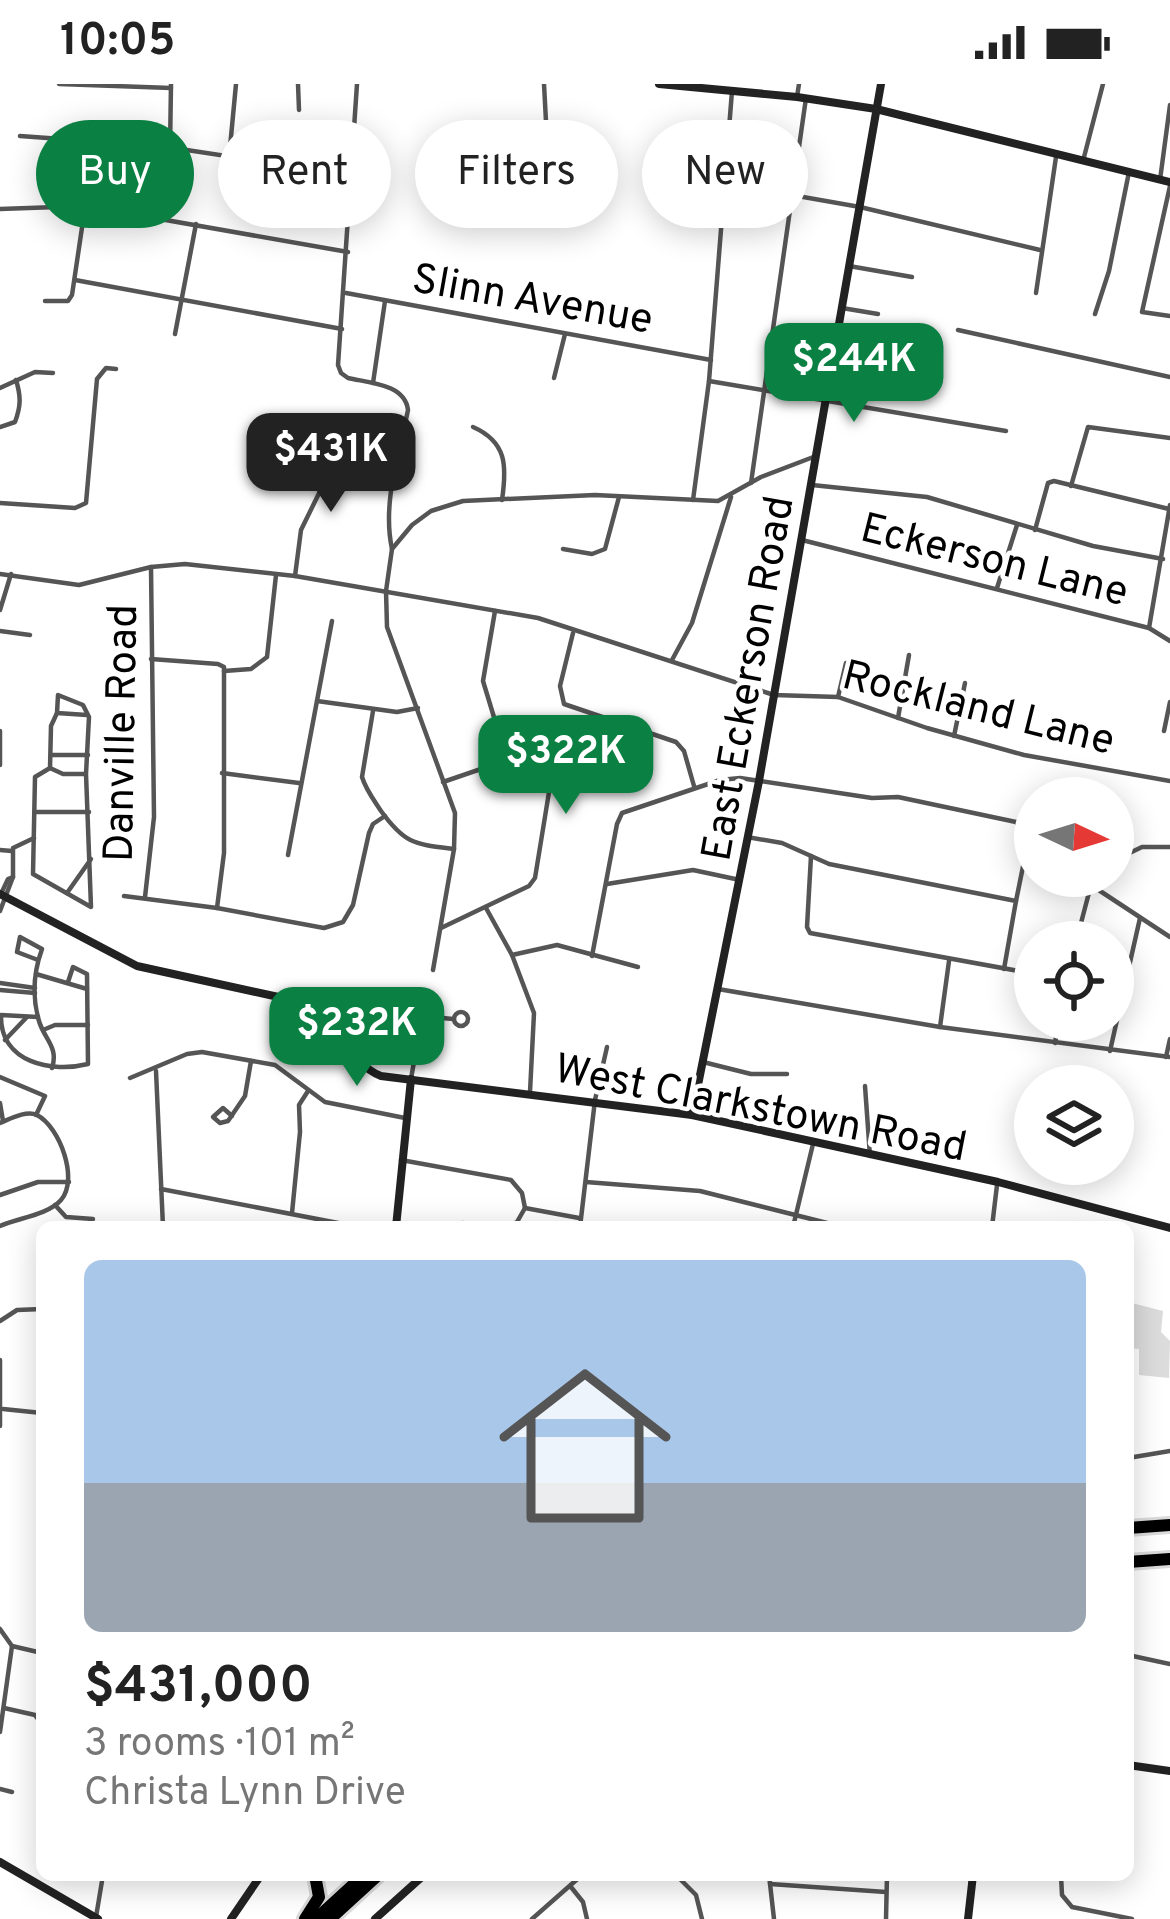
<!DOCTYPE html>
<meta charset="utf-8">
<style>
body{margin:0;font-family:Overpass,sans-serif;background:#f6f6f6;color:#222;height:100vh;display:flex;flex-direction:column;font-size:45px;white-space:nowrap}
*{box-sizing:border-box;margin:0}
p{font-size:39px;color:#767676}
.icon{flex:none;width:66px;height:66px;fill:none;stroke:currentColor;stroke-width:2;stroke-linecap:round;stroke-linejoin:round}
.map{position:relative;flex:1;overflow:hidden}
.details{position:absolute;left:36px;top:1137px;width:1098px;height:660px;display:flex;flex-direction:column;background:#fff;border-radius:18px;box-shadow:0 6px 30px #0003}
.details>*{flex:none}
.top-card{position:absolute;left:36px;top:36px;width:1098px;height:108px;display:flex;gap:24px}
.needle{width:78px;rotate:94deg}
.fabs{position:absolute;left:1014px;top:693px;display:grid;gap:24px}
.fabs a{display:grid;place-items:center;width:120px;height:120px;border-radius:50%;background:#fff;box-shadow:0 6px 30px #0003;font-size:60px}
.price{position:absolute;translate:-50% -102px;padding:0 27px;border-radius:24px;background:#0b8043;color:#fff;font-size:39px;line-height:78px;filter:drop-shadow(0 3px 6px #0008)}
.price::after{content:'';position:absolute;left:50%;top:72px;width:36px;height:27px;margin-left:-18px;background:inherit;clip-path:polygon(0 0,100% 0,50% 100%)}
.price.on{background:#222;color:#fff}
ul{padding:0;list-style:none}
li{display:grid;align-content:center;gap:24px;height:636px;padding:0 48px}
li span{display:grid;place-items:center;height:372px;border-radius:18px;color:#555}
li>.icon{margin-inline-start:auto}
span .icon{width:216px;height:216px;fill:#fffc;stroke-width:1}
li b{font-size:51px}
.chip{padding:0 42px;border-radius:54px;background:#fff;box-shadow:0 6px 30px #0003;font-size:42px;line-height:108px}
.chip.on{background:#0b8043;color:#fff}
.status{display:flex;justify-content:space-between;align-items:center;height:84px;padding:0 60px;background:#fff;direction:ltr}
.status svg{height:33px;fill:currentColor}
.map>svg:first-child{display:block}
.green{fill:#dcdcdc}
.lines{fill:none;stroke-linecap:round;stroke-linejoin:round}
.highway-casing{stroke:#dbdbdb;stroke-width:18}
.street{stroke:#555;stroke-width:4.5}
.secondary{stroke:#222;stroke-width:8}
.highway{stroke:#000;stroke-width:12}
.labels{text-anchor:middle;stroke-width:9;stroke-linejoin:round;paint-order:stroke}
.street-label{font-size:42px;fill:#000;stroke:#fff}
</style>
<div class="status"><b>10:05</b><svg viewBox="0 0 49 12"><path d="M0 12V9h3v3zM5 12V6h3v6zM10 12V3h3v9zM15 12V0h3v12zM26 1h20v11H26zM47 4h2v5h-2z"/></svg></div>
<div class="map">
<svg width="1170" height="1835" viewBox="0 0 1170 1835">
<rect width="100%" height="100%" fill="#fff"/>
<polygon class="green" points="1128,1218 1163,1227 1161,1248 1170,1257 1169,1294 1139,1291 1139,1265 1128,1264"/>
<g class="lines">
<defs>
<g id="highway">
<polyline points="1128,1444 1170,1441"/>
<polyline points="1128,1478 1170,1475"/>
<polyline points="305,1835 319,1813 315,1791"/>
<polyline points="316,1835 364,1791"/>
<polyline points="330,1835 378,1791"/>
</g>
</defs>
<use href="#highway" class="highway-casing"/>
<g class="street">
<polyline points="59,0 171,4"/>
<polyline points="298,0 299,26"/>
<path d="M 357,0 L 338,281 L 341,289 L 348,294 C 370,299 405,300 408,326 C 399,371 382,419 392,465"/>
<polyline points="544,0 550,113 546,130"/>
<polyline points="797,13 799,0"/>
<polyline points="20,52 75,56 101,53 352,91"/>
<polyline points="170,65 171,0"/>
<polyline points="229,74 236,0"/>
<polyline points="1083,77 1103,0"/>
<polyline points="298,83 298,53"/>
<polyline points="1160,96 1170,21"/>
<polyline points="723,99 860,123 1040,166"/>
<polyline points="1170,102 1142,228 1170,232"/>
<polyline points="351,112 314,104 319,52 354,51"/>
<polyline points="0,125 86,122 348,168"/>
<polyline points="849,182 912,193"/>
<polyline points="75,196 342,245"/>
<polyline points="346,209 711,276"/>
<polyline points="1036,209 1056,73"/>
<polyline points="45,217 68,217 72,211 95,56"/>
<polyline points="842,224 878,230"/>
<polyline points="1095,230 1109,187 1129,88"/>
<polyline points="958,246 1170,293"/>
<polyline points="175,250 196,140"/>
<polyline points="554,294 565,250"/>
<polyline points="709,297 1006,347"/>
<polyline points="373,299 385,217"/>
<polyline points="0,304 35,288 53,289"/>
<path d="M 0,343 L 15,338 C 21,322 21,312 16,296"/>
<path d="M 473,343 C 507,358 507,382 502,416"/>
<polyline points="302,365 326,371"/>
<polyline points="751,399 806,14"/>
<polyline points="812,401 927,413 1093,462 1163,475"/>
<polyline points="1071,402 1088,343 1170,354"/>
<polyline points="693,416 709,297 732,7"/>
<polyline points="0,419 75,424 86,419 97,295 106,284 116,285"/>
<polyline points="1035,446 1048,399 1054,397 1169,425"/>
<polyline points="802,456 1149,544 1170,557"/>
<polyline points="563,465 592,470 605,465 619,413"/>
<polyline points="0,490 79,501 151,483 185,480 295,492 538,534 774,611 838,613 927,644 1024,671 1170,697"/>
<polyline points="295,492 301,446 327,393 327,371 331,361"/>
<polyline points="997,504 1017,441"/>
<polyline points="0,526 11,490"/>
<polyline points="495,527 483,597 507,676"/>
<polyline points="1149,544 1170,421"/>
<polyline points="0,547 30,551"/>
<polyline points="573,549 560,602 564,620 676,658 684,667 694,702"/>
<polyline points="151,575 218,580 224,583 224,769 217,824"/>
<polyline points="672,576 692,539 731,413"/>
<polyline points="224,587 251,585 267,573 276,491"/>
<polygon points="58,611 83,621 89,633 86,690 91,823 33,790 35,693 50,684 51,642 57,629"/>
<polyline points="838,613 846,579"/>
<polyline points="317,617 397,628 418,624"/>
<path d="M 373,627 L 362,693 C 366,706 374,716 381,727 C 405,760 414,760 454,765"/>
<polyline points="57,629 87,631"/>
<polyline points="898,634 909,571"/>
<polyline points="0,647 0,681"/>
<polyline points="1164,647 1170,618"/>
<polyline points="954,652 965,599"/>
<polyline points="52,671 88,671"/>
<polyline points="50,684 63,690 85,690"/>
<polyline points="222,689 299,699"/>
<polyline points="35,728 89,728"/>
<polyline points="747,753 782,759 829,780 1016,817 1004,885"/>
<polyline points="0,766 12,767"/>
<polyline points="288,771 332,537"/>
<polyline points="811,772 807,843 810,849 1035,890"/>
<polyline points="1113,777 1142,763 1170,763"/>
<polyline points="607,800 693,786 740,796"/>
<polyline points="1091,801 1170,853"/>
<polyline points="67,809 91,775"/>
<polyline points="0,812 8,795 13,793"/>
<polyline points="124,812 217,824 324,844 343,838 353,821 369,749 373,740 385,732"/>
<polyline points="145,813 154,733 151,483"/>
<polyline points="486,824 512,871 534,929 530,1008"/>
<polyline points="0,827 13,793 13,764 34,754"/>
<polyline points="441,844 529,802 535,794 550,702 542,685 507,676 443,698"/>
<polyline points="1076,858 1091,801 1098,792"/>
<polyline points="512,871 557,861 638,883"/>
<polyline points="592,872 617,740 622,729 720,696 740,694 872,714 898,713 1016,738 1028,758 1016,817"/>
<path d="M 38,876 L 17,868 L 20,853 L 42,865 C 34,887 32,913 39,937 C 44,955 59,963 52,984"/>
<polyline points="433,886 454,765 455,729 387,543 386,507 392,465 412,441 431,427 463,417 595,411 718,417 761,393 816,372"/>
<polyline points="36,890 87,905"/>
<polyline points="0,899 35,904"/>
<polyline points="718,905 940,943 1170,973"/>
<polyline points="0,906 35,909"/>
<polyline points="370,919 409,924 425,934"/>
<circle cx="461" cy="935" r="7"/>
<path d="M 38,933 L 1,931 C 0,979 52,989 88,980 L 87,890 L 73,883 L 68,898"/>
<polyline points="940,943 949,877"/>
<polyline points="43,946 55,941 88,941"/>
<polyline points="5,956 26,934"/>
<polyline points="1055,959 1059,936"/>
<polyline points="1110,967 1140,834"/>
<polyline points="1166,973 1170,955"/>
<polyline points="703,978 751,990 787,990"/>
<polyline points="156,987 163,1143"/>
<polyline points="0,993 45,1012 36,1031"/>
<polyline points="130,994 187,970 202,968 275,981 325,1018 405,1034"/>
<polyline points="411,995 421,937 432,933 453,935"/>
<polyline points="865,1002 870,1072"/>
<polyline points="0,1019 3,1037"/>
<polyline points="232,1032 223,1024 213,1033 220,1039 228,1037 245,1012 251,977"/>
<path d="M 0,1039 C 10,1035 26,1026 37,1031 C 60,1043 79,1096 61,1116 C 48,1131 18,1134 0,1142"/>
<polyline points="401,1076 511,1096 522,1109 525,1124"/>
<polyline points="586,1098 700,1107 839,1142 872,1141"/>
<polyline points="161,1105 359,1143"/>
<polyline points="0,1111 38,1098 69,1098"/>
<polyline points="55,1121 66,1133 93,1135"/>
<polyline points="525,1124 579,1134"/>
<polyline points="292,1129 300,1048 299,1021 308,1007"/>
<polyline points="456,1143 463,1139 469,1143"/>
<polyline points="507,1143 517,1138 525,1124"/>
<polyline points="580,1143 595,1016 607,963"/>
<polyline points="793,1143 813,1060"/>
<polyline points="992,1143 997,1101"/>
<polyline points="0,1237 17,1226 42,1225"/>
<polyline points="0,1276 0,1342"/>
<polyline points="3,1325 42,1329"/>
<polyline points="1128,1374 1170,1367"/>
<polyline points="0,1545 12,1562 42,1569"/>
<polyline points="1128,1571 1170,1580"/>
<polyline points="4,1624 35,1631 42,1640"/>
<polyline points="0,1648 12,1562"/>
<polyline points="0,1705 12,1708"/>
<polyline points="676,1791 696,1811 702,1835"/>
<polyline points="769,1791 774,1835"/>
<polyline points="1061,1791 1062,1811 1072,1823 1132,1835"/>
<polyline points="770,1800 886,1808"/>
<polyline points="571,1803 583,1818 587,1835"/>
<polyline points="96,1833 103,1791"/>
<polyline points="532,1835 582,1791"/>
<polyline points="886,1835 887,1791"/>
</g>
<g class="secondary">
<polyline points="659,0 797,13 876,25 1170,98"/>
<path d="M 0,810 L 137,882 L 315,921 C 343,940 349,980 381,992 L 692,1031 L 998,1098 L 1170,1144"/>
<polyline points="692,1031 759,697 881,0"/>
<polyline points="396,1143 411,995"/>
<polyline points="1128,1681 1170,1687"/>
<polyline points="0,1778 98,1835"/>
<polyline points="231,1835 261,1791"/>
<polyline points="375,1835 424,1791"/>
<polyline points="968,1835 973,1791"/>
</g>
<use href="#highway" class="highway"/>
</g>
<g class="labels">
<g class="street-label">
<text transform="translate(533 213) rotate(10)" y="15">Slinn Avenue</text>
<text transform="translate(995 474) rotate(14)" y="15">Eckerson Lane</text>
<text transform="translate(746 594) rotate(-80)" y="15">East Eckerson Road</text>
<text transform="translate(979 622) rotate(14)" y="15">Rockland Lane</text>
<text transform="translate(119 649) rotate(-89)" y="15">Danville Road</text>
<text transform="translate(761 1022) rotate(11)" y="15">West Clarkstown Road</text>
</g>
</g>
</svg>
<div class="fabs">
<a><svg class="needle" viewBox="-14 -14 28 28"><path d="M0-13l5 13h-10z" fill="#e53935"/><path d="M0 13l5-13h-10z" fill="#767676"/></svg></a>
<a><svg class="icon" aria-label="locate" viewBox="0 0 24 24"><circle cx="12" cy="12" r="6"/><path d="M12 2v4M12 18v4M2 12h4M18 12h4"/></svg></a>
<a><svg class="icon" aria-label="layers" viewBox="0 0 24 24"><path d="M12 4l9 5-9 5-9-5zM3 14l9 5 9-5"/></svg></a>
</div>
<b class="price" style="left:854px;top:341px">$244K</b>
<b class="price on" style="left:331px;top:431px">$431K</b>
<b class="price" style="left:566px;top:733px">$322K</b>
<b class="price" style="left:357px;top:1005px">$232K</b>
<div class="top-card">
<a class="chip on">Buy</a>
<a class="chip">Rent</a>
<a class="chip">Filters</a>
<a class="chip">New</a>
</div>
<section class="details">
<ul>
<li><span style="background:linear-gradient(#a9c7e8 60%,#9aa5b1 0)"><svg class="icon" aria-label="home" viewBox="0 0 24 24"><path d="M3 11l9-7 9 7M6 9v11h12V9"/></svg></span><div><b>$431,000</b><p>3 rooms · 101 m²</p><p>Christa Lynn Drive</p></div></li>
</ul>
</section>
</div>
